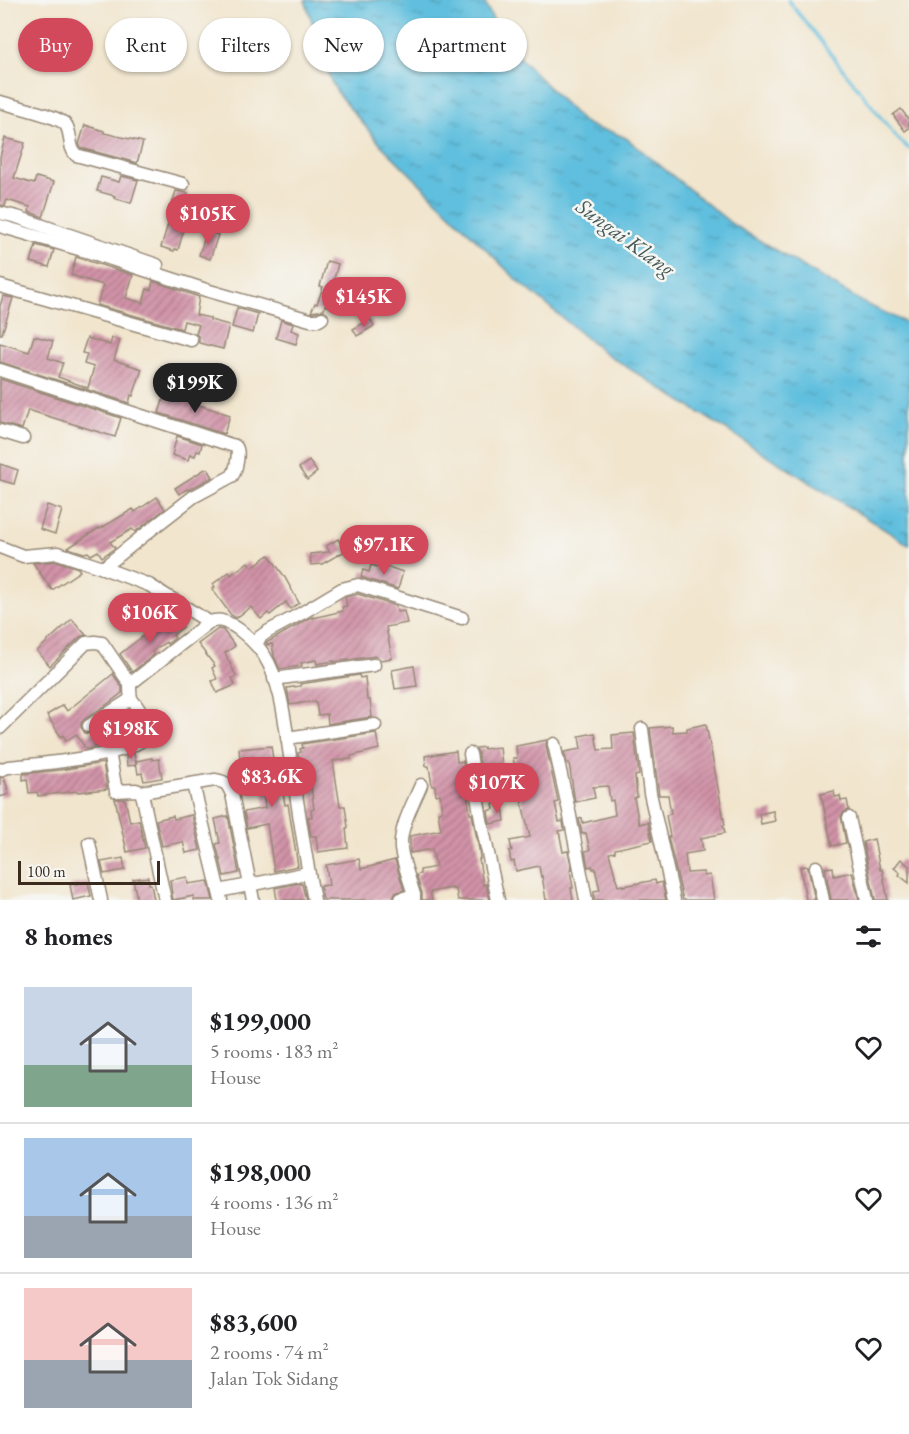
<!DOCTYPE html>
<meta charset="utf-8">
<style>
body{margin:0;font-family:"EB Garamond",serif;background:#f2f2f2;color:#202124;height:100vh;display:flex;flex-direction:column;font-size:22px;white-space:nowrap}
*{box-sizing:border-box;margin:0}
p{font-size:20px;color:#757577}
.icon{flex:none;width:33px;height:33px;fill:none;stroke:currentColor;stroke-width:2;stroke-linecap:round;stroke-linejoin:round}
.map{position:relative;height:900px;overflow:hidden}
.details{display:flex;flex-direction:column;background:#fff;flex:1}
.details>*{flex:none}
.top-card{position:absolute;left:18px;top:18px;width:600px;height:54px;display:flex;gap:12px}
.scale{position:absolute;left:18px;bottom:15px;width:142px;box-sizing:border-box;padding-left:6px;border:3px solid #3b2a1e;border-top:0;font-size:16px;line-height:21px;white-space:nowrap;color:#3b2a1e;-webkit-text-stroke:4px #f6f6f2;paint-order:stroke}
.price{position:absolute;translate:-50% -51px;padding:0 14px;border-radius:21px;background:#d1495b;color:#fff;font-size:20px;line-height:39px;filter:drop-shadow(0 2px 3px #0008)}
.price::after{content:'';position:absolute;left:50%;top:36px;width:18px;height:14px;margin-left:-9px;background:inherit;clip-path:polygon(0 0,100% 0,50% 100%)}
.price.selected{background:#222;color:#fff}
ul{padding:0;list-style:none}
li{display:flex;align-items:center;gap:18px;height:150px;padding:0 24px}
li+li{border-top:2px solid #e0e0e0}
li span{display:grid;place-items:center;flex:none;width:168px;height:120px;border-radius:0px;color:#555}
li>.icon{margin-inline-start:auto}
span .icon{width:72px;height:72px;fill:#fffc;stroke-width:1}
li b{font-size:26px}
h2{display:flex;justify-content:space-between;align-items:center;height:72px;padding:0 24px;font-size:26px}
.pill{padding:0 21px;border-radius:27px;background:#fff;box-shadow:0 2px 4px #0004;font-size:21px;line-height:54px}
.pill.selected{background:#d1495b;color:#fff}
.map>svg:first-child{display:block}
.water{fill:url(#water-ripples);stroke:#4e747e;stroke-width:1.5}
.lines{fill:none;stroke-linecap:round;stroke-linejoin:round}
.stream{stroke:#60bfde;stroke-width:3}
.building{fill:url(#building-hatch)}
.minor-casing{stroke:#968876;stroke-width:15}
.minor{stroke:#fff;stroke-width:12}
.labels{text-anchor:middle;stroke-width:5;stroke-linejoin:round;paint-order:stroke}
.water-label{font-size:22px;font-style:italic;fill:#465758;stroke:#f6f6f2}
</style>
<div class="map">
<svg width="909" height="900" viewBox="0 0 909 900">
<defs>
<pattern id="water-ripples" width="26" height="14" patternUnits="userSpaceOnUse" patternTransform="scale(1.5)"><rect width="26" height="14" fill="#60bfde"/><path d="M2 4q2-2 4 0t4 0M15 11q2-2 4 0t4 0" fill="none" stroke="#509bb3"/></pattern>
<pattern id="building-hatch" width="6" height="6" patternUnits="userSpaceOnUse" patternTransform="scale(1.5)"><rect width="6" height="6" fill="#d193a8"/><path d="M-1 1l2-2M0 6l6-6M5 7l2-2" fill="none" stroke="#ab7888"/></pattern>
</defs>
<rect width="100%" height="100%" fill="#f6f6f2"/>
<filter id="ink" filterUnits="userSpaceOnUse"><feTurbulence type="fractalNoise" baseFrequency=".0167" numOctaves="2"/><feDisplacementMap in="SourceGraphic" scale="12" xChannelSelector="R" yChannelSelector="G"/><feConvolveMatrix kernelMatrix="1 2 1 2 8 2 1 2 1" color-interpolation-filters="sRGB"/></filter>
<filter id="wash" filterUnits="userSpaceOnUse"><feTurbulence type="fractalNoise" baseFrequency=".008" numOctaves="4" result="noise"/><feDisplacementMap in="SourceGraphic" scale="24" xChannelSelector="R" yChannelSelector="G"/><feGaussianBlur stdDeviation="1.35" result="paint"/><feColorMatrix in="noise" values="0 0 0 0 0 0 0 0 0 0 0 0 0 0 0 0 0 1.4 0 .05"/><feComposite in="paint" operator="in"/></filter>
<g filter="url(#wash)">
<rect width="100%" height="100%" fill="#f1e5cd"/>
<polygon class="water" points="305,0 483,0 493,19 522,60 583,122 597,129 612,132 626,138 732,224 864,303 909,324 909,545 603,352 516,279 381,145 339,95 331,81"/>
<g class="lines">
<polyline class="stream" points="788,0 898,139 909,149"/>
</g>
<g id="blocks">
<g class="building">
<polygon points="901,109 909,120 909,128 905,131 893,115"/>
<polygon points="85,125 104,131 104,133 143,142 137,163 81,148 79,144"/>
<polygon points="5,138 25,143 14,178 34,184 36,177 54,182 43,217 29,212 30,207 7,200 5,206 0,205 0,157"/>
<polygon points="121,176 138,180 131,203 114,198 115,196 97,191 101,177 119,182"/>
<polygon points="176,191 188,193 182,213 170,209"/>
<polygon points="168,224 184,229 178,250 175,249 174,251 161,247"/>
<polygon points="207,231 218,235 210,259 199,255"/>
<polygon points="36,245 54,250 49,267 31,262"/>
<polygon points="76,257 133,275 126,298 143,303 147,289 151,290 153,281 199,297 196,315 210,318 210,320 229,325 223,349 199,343 199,337 196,334 199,325 184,321 182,329 97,305 103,285 71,275"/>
<polygon points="327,261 338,264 329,297 337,300 334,308 325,305 324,310 311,312 315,303 317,304 323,287 320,286"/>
<polygon points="3,296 13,298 2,334 0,334 0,306"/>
<polygon points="237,308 258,314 253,333 232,327"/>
<polygon points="370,319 374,326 357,336 353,329"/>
<polygon points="281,320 293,324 291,330 299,333 296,344 276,338"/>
<polygon points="34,336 53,341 48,358 63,363 58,377 88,388 94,367 84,364 87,354 82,353 87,338 110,345 112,338 120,340 114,360 142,369 133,396 131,395 129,403 0,362 0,343 29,352"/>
<polygon points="0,379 121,418 115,437 28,410 22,429 0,423"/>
<polygon points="165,394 230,415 224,434 159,413"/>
<polygon points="177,436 202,444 200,452 197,451 195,456 190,454 188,460 172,455"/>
<polygon points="309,461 317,472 307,480 299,468"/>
<polygon points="0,464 18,470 14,484 0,480"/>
<polygon points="205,469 208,469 213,477 188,490 187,489 179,494 175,488"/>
<polygon points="157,497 165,509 135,532 132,529 110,542 115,548 102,557 98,551 91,555 88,552 84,553 68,548 99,528 100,529 133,509 135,512"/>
<polygon points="47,505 62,510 55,534 40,529"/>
<polygon points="338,539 345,550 347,550 322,564 311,565 310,554 330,552 326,546"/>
<polygon points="269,555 284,576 299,603 290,609 286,602 270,615 268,613 261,619 251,607 236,618 231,615 212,589 215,587 213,584 229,572 231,575 248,562 252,567"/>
<polygon points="57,561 78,568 80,571 52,590 33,563"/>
<polygon points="371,565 381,568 382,565 403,572 398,589 361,577 363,570 369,572"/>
<polygon points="358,594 396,606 397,612 404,611 407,623 386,627 392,658 381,660 376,656 334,662 334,661 317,664 316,660 301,663 302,666 280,669 274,656 272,644 267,645 266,643 310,618 313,617 313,618 343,611 342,607 347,606 345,597"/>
<polygon points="172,617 176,622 178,620 183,627 173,635 175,638 167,644 166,642 158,647 152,652 154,655 132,672 120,654 147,633 148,634"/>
<polygon points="72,619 86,635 80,637 50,666 37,651"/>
<polygon points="218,629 223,630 235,646 225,653 236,676 232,678 235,685 217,693 212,681 217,679 212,668 215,666 198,644"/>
<polygon points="414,666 417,686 395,689 392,670"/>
<polygon points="113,674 122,687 122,693 109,703 85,719 81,723 81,727 85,733 90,734 117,718 123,727 107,736 110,740 100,746 99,743 92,748 86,749 76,734 66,741 63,735 61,737 47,715 63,705 67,711"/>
<polygon points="359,675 360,678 365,677 367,700 370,700 372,717 328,724 327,714 318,715 316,703 315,703 315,701 290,705 287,688 301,686 300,684"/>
<polygon points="706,724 725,825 723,825 725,833 701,838 703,851 685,854 687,873 704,872 704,876 710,875 714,900 683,900 668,837 670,837 666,815 671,814 668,795 659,795 650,728 672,726 673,732 687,731 687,728"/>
<polygon points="376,733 379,749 351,756 351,759 333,761 340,806 345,806 348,828 346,828 348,848 318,852 316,836 311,836 308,817 312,817 311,810 314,809 311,787 306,788 306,784 303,785 298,753 301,752 300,749 303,748 302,744"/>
<polygon points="595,733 598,750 613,749 612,735 634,733 639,775 635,776 637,797 634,798 639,824 648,822 652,841 615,849 615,852 609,853 618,886 623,885 623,886 655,880 656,884 662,882 666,900 594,900 594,891 600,890 595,868 593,869 592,866 588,867 585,851 590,850 586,833 582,834 579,819 582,818 583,823 615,815 613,800 610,801 608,786 593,787 595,798 575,802 569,763 567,763 564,752 581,749 579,736"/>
<polygon points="547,740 546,746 558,802 555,803 559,822 563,821 564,830 559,831 563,852 568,851 572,869 570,870 573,888 571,888 573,900 546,900 542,876 541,877 539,866 516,871 514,861 511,862 509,851 512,851 510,841 530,837 521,799 513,758 517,758 516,746"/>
<polygon points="271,746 275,772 279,771 279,773 283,773 285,786 282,786 285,805 288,804 298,866 274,871 267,824 247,828 244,812 265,808 260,768 258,768 258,765 241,768 239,749"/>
<polygon points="484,747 484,749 500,747 502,766 489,767 490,772 482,773 478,753 476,748"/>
<polygon points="456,751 457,762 463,761 470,814 472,814 479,849 480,859 479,859 483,885 486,884 490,900 458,900 456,889 452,889 452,888 430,892 432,900 422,900 422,893 416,875 420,874 420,870 436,867 432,849 410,853 410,836 441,830 438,812 442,811 440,794 436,795 435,786 432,786 429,766 426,766 425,756"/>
<polygon points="134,753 136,765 127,766 126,757"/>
<polygon points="152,758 152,760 159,759 162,778 144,781 142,773 138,774 136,761"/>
<polygon points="103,763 107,789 78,792 77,791 38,796 37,792 29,793 27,779 23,780 23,774 60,770"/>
<polygon points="4,777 9,794 0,797 0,778"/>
<polygon points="834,791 835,797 840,796 841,801 847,800 849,810 844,812 841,816 846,843 832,846 821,794"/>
<polygon points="115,799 125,799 130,822 139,820 145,848 127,852"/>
<polygon points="502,802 505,821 490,824 488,811 494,809 493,804"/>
<polygon points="773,811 775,821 761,824 759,814"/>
<polygon points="192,815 200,850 186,853 183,842 162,846 156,820 173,816 174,819"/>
<polygon points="228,816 239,873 224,876 216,844 220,843 215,819"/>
<polygon points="874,839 880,870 882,869 888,900 875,900 863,842"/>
<polygon points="123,858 125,870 104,874 101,862"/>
<polygon points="359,859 361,869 395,860 404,890 395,893 393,898 386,900 323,900 320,886 329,885 326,865"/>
<polygon points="901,859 909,866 909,883 899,875 900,873 894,868"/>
<polygon points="808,866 808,869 815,900 806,900 800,867"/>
<polygon points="833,867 834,876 852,872 859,900 831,900 825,868"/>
<polygon points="148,877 149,884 151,884 154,900 137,900 133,879"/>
<polygon points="187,877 188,884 208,881 213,900 194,900 194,896 173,900 170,880"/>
<polygon points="88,882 91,896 73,900 70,885"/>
<polygon points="300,883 300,884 302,884 306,900 277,900 275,888"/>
</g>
</g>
</g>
<g filter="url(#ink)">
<use href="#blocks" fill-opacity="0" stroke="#968876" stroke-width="1.5"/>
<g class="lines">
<defs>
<g id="minor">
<path d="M 0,102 C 13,106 59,116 66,125 C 72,134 68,147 76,155 L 183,184"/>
<polyline points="0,213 17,217 157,265"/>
<polyline points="0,226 96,254 206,290 310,320 319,320 322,318"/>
<polyline points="0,286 191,340"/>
<path d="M 0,370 L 231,445 C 233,445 235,446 236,447 C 240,452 236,471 232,476 L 193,497 L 153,528 L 103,568 L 58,553 L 23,556 L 0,547"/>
<polyline points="0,431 23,438"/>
<polyline points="103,568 149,585 209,622"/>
<polyline points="256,645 260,637 267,632 302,613 342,589 358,585 462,618"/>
<polyline points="274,679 374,665"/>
<polyline points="89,726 131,699"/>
<polyline points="0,728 86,643 95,642 102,643 130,684"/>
<polyline points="642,729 650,793 674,900"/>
<polyline points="287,738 375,725"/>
<polyline points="554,744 569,811 586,900"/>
<polyline points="109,752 116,791 136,790 141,792 143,798 165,900"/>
<polyline points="470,754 482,825 498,900"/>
<path d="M 0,770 L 8,767 C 30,765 139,756 146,735 C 150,726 141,712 136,705 C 134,702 132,701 131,698 C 130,694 130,688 130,684 L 209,622 C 213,621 218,620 222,621 C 236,624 256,643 264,655 C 282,684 285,723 290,756 C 298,804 304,852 314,900"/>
<polyline points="193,784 221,900"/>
<path d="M 141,792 L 215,780 C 226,782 227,783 232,794 L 253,900"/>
<polyline points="849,818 867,900"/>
<polyline points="89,843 101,900"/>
<polyline points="816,867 823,900"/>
<polyline points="219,891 308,873"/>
<path d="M 414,895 C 410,880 403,864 401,849 C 399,828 413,804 421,785"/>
<polyline points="401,899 414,895 414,900"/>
</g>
</defs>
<use href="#minor" class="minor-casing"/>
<use href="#minor" class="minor"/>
</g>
</g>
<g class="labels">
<g class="water-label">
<text transform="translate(626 237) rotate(36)" y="8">Sungai Klang</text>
</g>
</g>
</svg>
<div class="scale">100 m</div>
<b class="price" style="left:208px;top:245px">$105K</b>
<b class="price" style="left:364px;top:328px">$145K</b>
<b class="price selected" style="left:195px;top:414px">$199K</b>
<b class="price" style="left:384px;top:576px">$97.1K</b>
<b class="price" style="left:150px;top:644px">$106K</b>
<b class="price" style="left:131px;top:760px">$198K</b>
<b class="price" style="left:272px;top:808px">$83.6K</b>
<b class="price" style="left:497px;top:814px">$107K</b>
<div class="top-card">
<a class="pill selected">Buy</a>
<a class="pill">Rent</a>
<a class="pill">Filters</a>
<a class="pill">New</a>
<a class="pill">Apartment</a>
</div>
</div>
<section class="details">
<h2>8 homes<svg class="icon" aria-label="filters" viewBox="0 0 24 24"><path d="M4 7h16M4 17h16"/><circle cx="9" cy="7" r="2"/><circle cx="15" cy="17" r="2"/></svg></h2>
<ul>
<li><span style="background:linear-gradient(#c9d6e8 65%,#7fa58c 0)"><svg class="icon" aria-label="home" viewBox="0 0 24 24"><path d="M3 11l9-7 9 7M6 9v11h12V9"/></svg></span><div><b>$199,000</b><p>5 rooms · 183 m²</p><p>House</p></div><svg class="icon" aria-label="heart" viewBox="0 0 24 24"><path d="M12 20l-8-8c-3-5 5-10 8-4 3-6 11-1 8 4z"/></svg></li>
<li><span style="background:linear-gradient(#a9c7e8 65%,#9aa5b1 0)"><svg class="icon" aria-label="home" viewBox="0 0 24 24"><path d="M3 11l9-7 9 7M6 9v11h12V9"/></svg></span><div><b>$198,000</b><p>4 rooms · 136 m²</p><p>House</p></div><svg class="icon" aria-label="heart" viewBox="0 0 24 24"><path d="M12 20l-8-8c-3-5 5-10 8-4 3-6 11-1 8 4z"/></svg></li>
<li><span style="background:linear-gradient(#f6c9c9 60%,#9aa5b1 0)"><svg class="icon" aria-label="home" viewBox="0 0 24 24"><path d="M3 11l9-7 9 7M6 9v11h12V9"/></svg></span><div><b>$83,600</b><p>2 rooms · 74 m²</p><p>Jalan Tok Sidang</p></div><svg class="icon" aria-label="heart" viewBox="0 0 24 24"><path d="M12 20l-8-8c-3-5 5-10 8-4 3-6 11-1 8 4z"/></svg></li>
</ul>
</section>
